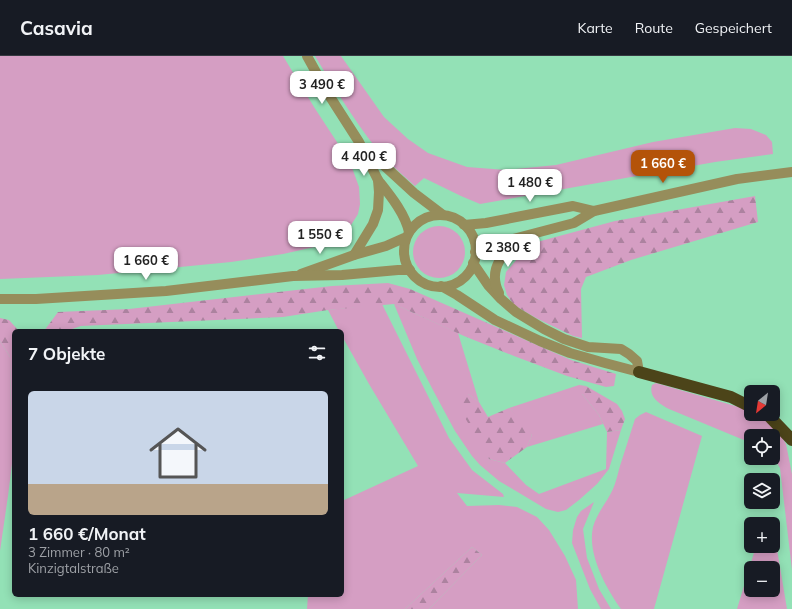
<!DOCTYPE html>
<html lang="de">
<meta charset="utf-8">
<style>
body{margin:0;font-family:Mulish,sans-serif;background:#20242c;color:#f1f3f6;height:100vh;display:flex;flex-direction:column;font-size:15px;white-space:nowrap}
*{box-sizing:border-box;margin:0}
p{font-size:13px;color:#9ea1a6}
.icon{flex:none;width:22px;height:22px;fill:none;stroke:currentColor;stroke-width:2;stroke-linecap:round;stroke-linejoin:round}
.map{position:relative;flex:1;overflow:hidden}
.sheet{position:absolute;left:12px;top:273px;width:332px;height:268px;display:flex;flex-direction:column;background:#171b24;border-radius:6px;box-shadow:0 2px 10px #0003}
.sheet>*{flex:none}
.needle{width:26px;rotate:210deg}
.buttons{position:absolute;left:744px;top:329px;display:grid;gap:8px}
.buttons a{display:grid;place-items:center;width:36px;height:36px;border-radius:6px;background:#171b24;box-shadow:0 2px 10px #0003;font-size:20px}
.price{position:absolute;translate:-50% -34px;padding:0 9px;border-radius:8px;background:#fff;color:#222;font-size:13px;line-height:26px;filter:drop-shadow(0 1px 2px #0008)}
.price::after{content:'';position:absolute;left:50%;top:24px;width:12px;height:9px;margin-left:-6px;background:inherit;clip-path:polygon(0 0,100% 0,50% 100%)}
.price.selected{background:#b45309;color:#fff}
ul{padding:0;list-style:none}
li{display:grid;align-content:center;gap:8px;height:212px;padding:0 16px}
li span{display:grid;place-items:center;height:124px;border-radius:6px;color:#555}
li>.icon{margin-inline-start:auto}
span .icon{width:72px;height:72px;fill:#fffc;stroke-width:1}
li b{font-size:17px}
h2{display:flex;justify-content:space-between;align-items:center;height:48px;padding:0 16px;font-size:17px}
header{display:flex;align-items:center;gap:24px;box-sizing:border-box;height:56px;padding:0 20px;background:#171b24;border-bottom:1px solid #363941}
header strong{font-size:19px}
nav{display:flex;gap:22px;margin-inline-start:auto;font-size:14px}
.map>svg:first-child{display:block}
.green{fill:#d59ec3;fill-rule:evenodd}
.forest{fill:url(#forest-firs)}
.lines{fill:none;stroke-linecap:round;stroke-linejoin:round}
.minor{stroke:#968d5b;stroke-width:10}
.highway{stroke:#4c4419;stroke-width:12}
</style>
<header>
<strong>Casavia</strong>
<nav><a>Karte</a><a>Route</a><a>Gespeichert</a></nav>
</header>
<div class="map">
<svg width="792" height="553" viewBox="0 0 792 553">
<defs>
<pattern id="forest-firs" width="22" height="20" patternUnits="userSpaceOnUse"><rect width="22" height="20" fill="#d59ec3"/><path d="M5 1l3.5 6h-7zM16 11l3.5 6h-7z" fill="#ac829f"/></pattern>
</defs>
<rect width="100%" height="100%" fill="#93e1b6"/>
<g class="green">
<polygon points="0,0 283,0 314,51 350,106 359,131 360,148 358,158 346,177 335,184 319,190 283,198 231,206 98,219 0,223"/>
<path d="M 315,0 L 341,0 L 384,61 L 408,83 L 428,97 L 467,111 L 506,114 L 556,109 L 653,86 L 735,72 L 751,73 L 766,79 L 772,86 L 773,98 L 715,106 L 480,148 L 461,140 L 424,122 L 415,130 C 402,118 387,106 376,92 C 353,63 334,31 315,0 Z"/>
<circle cx="439" cy="196" r="26"/>
<polygon points="382,248 449,382 472,414 503,438 504,441 457,437 467,450 499,449 517,451 537,461 549,474 565,500 576,524 578,553 429,553 482,499 472,491 405,553 307,553 308,539 342,539 342,445 418,410 369,328 342,280 342,275 339,275 328,254"/>
<polygon points="394,248 458,277 479,346 468,338 489,403 505,407 526,429 539,438 606,413 607,376 621,374 609,413 597,428 579,444 566,454 558,456 546,453 499,425 480,409 472,400 455,375 434,336 417,303"/>
<polygon points="0,285 10,301 11,364 14,364 14,392 8,440 0,495"/>
<path d="M 656,327 L 749,354 L 751,355 L 751,358 L 757,358 L 764,361 L 776,371 L 786,388 L 792,418 L 792,514 L 780,412 L 773,401 L 773,380 L 751,380 L 751,387 L 669,353 C 660,348 648,341 652,329 Z"/>
<polygon points="579,329 586,330 582,332 582,338 599,359 603,368 527,391 532,379 509,352"/>
<path d="M 646,356 L 702,380 L 654,553 L 621,553 C 606,532 587,498 593,471 C 597,457 607,446 613,433 C 616,426 618,417 620,410 C 625,394 630,379 635,363 L 640,359 Z"/>
<polygon points="594,446 583,473 587,502 599,533 611,553 601,553 590,533 572,487 573,474 577,461 581,455"/>
<path d="M 773,469 L 787,553 L 737,553 L 756,490 L 773,490 ZM 751,512 L 773,512 L 773,534 L 751,534 Z"/>
</g>
<g class="forest">
<polygon points="755,140 758,166 631,204 586,221 581,233 582,282 573,280 536,262 514,249 507,239 504,229 506,216 518,202 537,186 615,165"/>
<polygon points="388,227 410,233 571,304 616,318 614,330 606,331 567,320 514,300 464,280 394,248 328,254 283,261 81,270 66,275 44,275 58,256 129,253 332,230"/>
<polygon points="0,262 9,264 19,275 14,275 14,364 11,364 10,301 0,285"/>
<polygon points="586,330 617,348 622,355 625,363 621,374 607,376 599,359 582,338 581,332"/>
<polygon points="468,338 479,346 488,361 509,352 526,370 532,379 527,391 505,407 489,403 457,348 457,340"/>
<polygon points="472,491 482,499 429,553 405,553"/>
</g>
<g class="lines">
<g class="minor">
<polyline points="307,0 327,36 359,86 378,124 379,136 378,154 373,168 354,199"/>
<polyline points="366,93 414,137 443,159"/>
<path d="M 378,124 C 389,138 405,157 409,176"/>
<circle cx="440" cy="195" r="36"/>
<polyline points="464,169 486,167 573,150 594,155"/>
<polyline points="475,196 490,188 513,183 574,167 594,155 737,123 792,116"/>
<polyline points="301,218 354,199 386,190 404,182 405,185"/>
<polyline points="441,230 457,239 495,264 540,285 570,297 605,307 639,316 637,305 629,298 621,293 588,291 564,283 544,273 516,256 501,243 488,229 473,207"/>
<path d="M 499,237 C 488,215 501,202 513,183"/>
<polyline points="0,243 36,243 166,235 293,220 342,219 398,214 410,214"/>
</g>
<g class="highway">
<polyline points="639,316 731,341 751,351"/>
<polyline points="766,358 769,360 792,384"/>
</g>
</g>
</svg>
<div class="buttons">
<a><svg class="needle" viewBox="-14 -14 28 28"><path d="M0-13l5 13h-10z" fill="#e53935"/><path d="M0 13l5-13h-10z" fill="#9ea1a6"/></svg></a>
<a><svg class="icon" aria-label="locate" viewBox="0 0 24 24"><circle cx="12" cy="12" r="6"/><path d="M12 2v4M12 18v4M2 12h4M18 12h4"/></svg></a>
<a><svg class="icon" aria-label="layers" viewBox="0 0 24 24"><path d="M12 4l9 5-9 5-9-5zM3 14l9 5 9-5"/></svg></a>
<a>+</a>
<a>−</a>
</div>
<b class="price" style="left:322px;top:49px">3 490 €</b>
<b class="price" style="left:364px;top:121px">4 400 €</b>
<b class="price selected" style="left:663px;top:128px">1 660 €</b>
<b class="price" style="left:530px;top:147px">1 480 €</b>
<b class="price" style="left:320px;top:199px">1 550 €</b>
<b class="price" style="left:508px;top:212px">2 380 €</b>
<b class="price" style="left:146px;top:225px">1 660 €</b>
<section class="sheet">
<h2>7 Objekte<svg class="icon" aria-label="filters" viewBox="0 0 24 24"><path d="M4 7h16M4 17h16"/><circle cx="9" cy="7" r="2"/><circle cx="15" cy="17" r="2"/></svg></h2>
<ul>
<li><span style="background:linear-gradient(#c9d6e8 75%,#b9a48a 0)"><svg class="icon" aria-label="home" viewBox="0 0 24 24"><path d="M3 11l9-7 9 7M6 9v11h12V9"/></svg></span><div><b>1 660 €/Monat</b><p>3 Zimmer · 80 m²</p><p>Kinzigtalstraße</p></div></li>
</ul>
</section>
</div>
